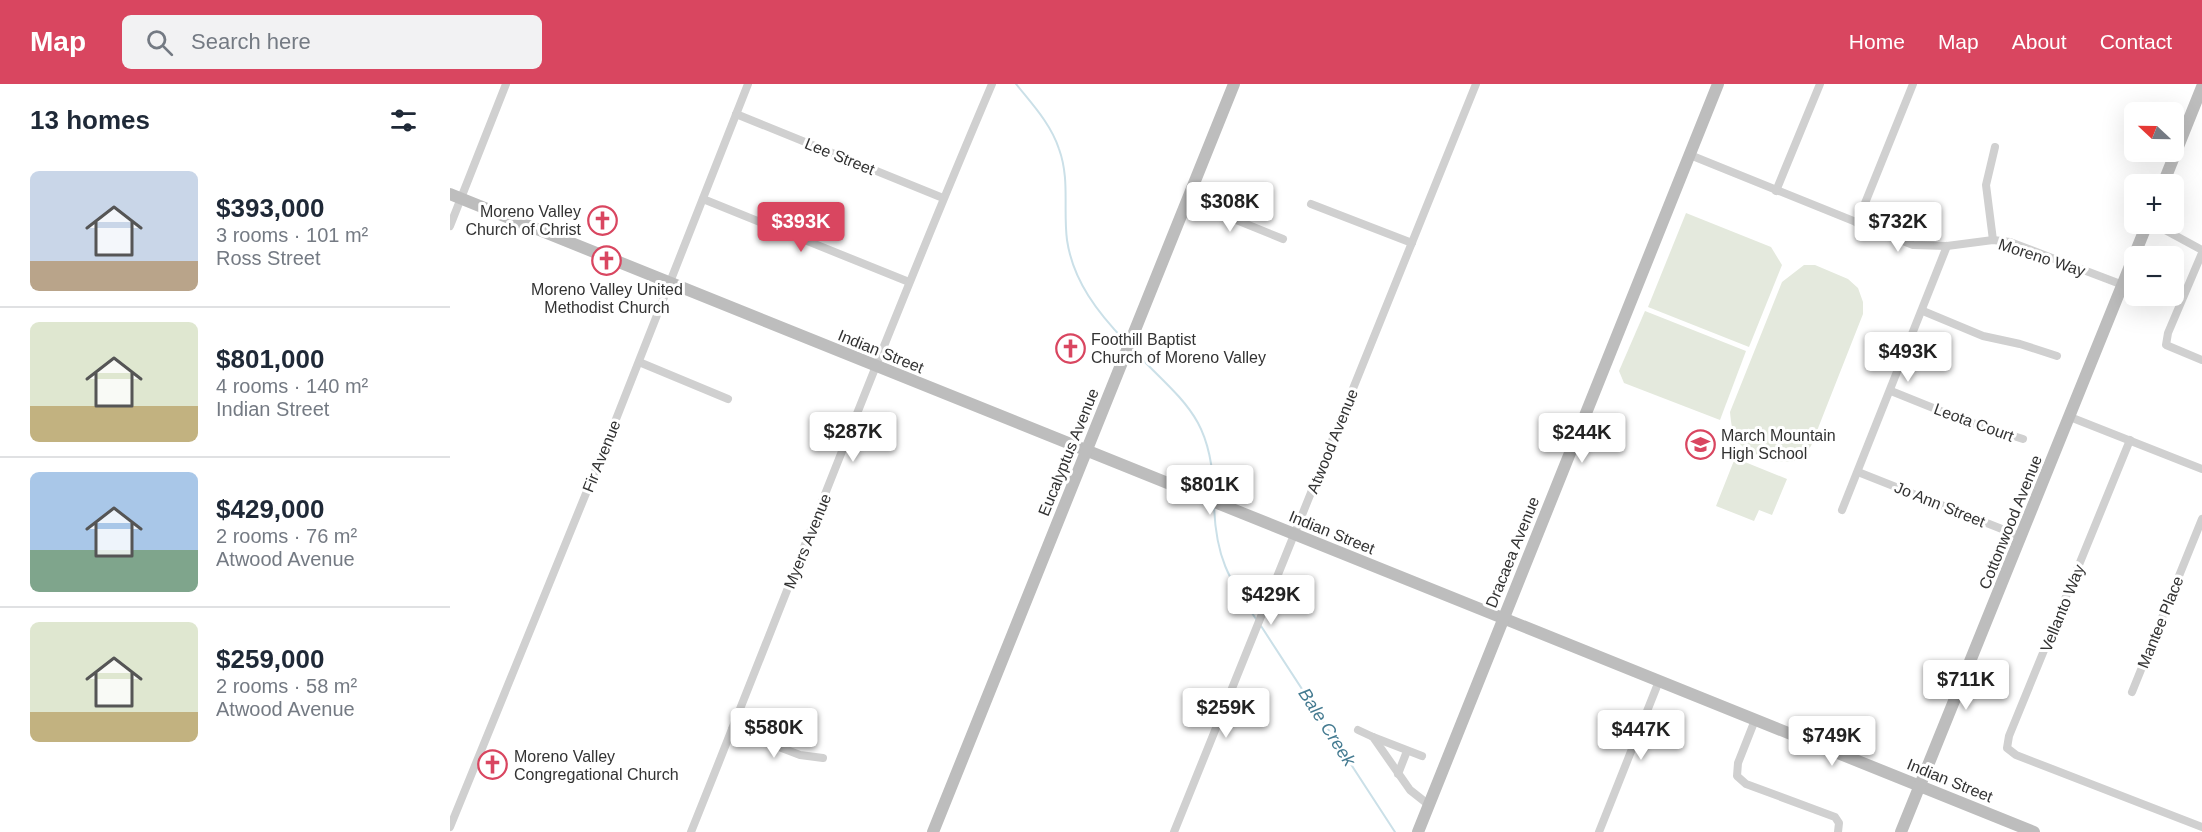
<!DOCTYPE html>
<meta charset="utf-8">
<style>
body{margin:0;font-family:Helvetica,sans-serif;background:#f2f2f3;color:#1f2937;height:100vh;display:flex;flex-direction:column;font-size:22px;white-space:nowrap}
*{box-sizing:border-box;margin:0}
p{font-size:20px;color:#747a83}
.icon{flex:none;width:33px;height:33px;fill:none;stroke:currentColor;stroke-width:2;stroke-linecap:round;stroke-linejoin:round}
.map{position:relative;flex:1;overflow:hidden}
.details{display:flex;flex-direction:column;background:#fff;width:450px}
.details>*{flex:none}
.needle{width:39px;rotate:292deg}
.fabs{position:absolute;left:1674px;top:18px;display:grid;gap:12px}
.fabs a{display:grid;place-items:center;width:60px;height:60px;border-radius:9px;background:#fff;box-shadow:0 6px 24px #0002;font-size:30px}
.price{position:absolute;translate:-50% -51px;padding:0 14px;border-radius:6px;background:#fff;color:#222;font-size:20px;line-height:39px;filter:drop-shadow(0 2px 3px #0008)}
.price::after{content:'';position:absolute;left:50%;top:36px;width:18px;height:14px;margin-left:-9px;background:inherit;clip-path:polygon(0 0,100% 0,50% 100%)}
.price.selected{background:#d94660;color:#fff}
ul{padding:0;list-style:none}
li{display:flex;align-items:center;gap:18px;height:150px;padding:0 30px}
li+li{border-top:2px solid #e0e1e3}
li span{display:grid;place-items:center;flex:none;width:168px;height:120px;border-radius:9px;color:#555}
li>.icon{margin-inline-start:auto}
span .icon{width:72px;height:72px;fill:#fffc;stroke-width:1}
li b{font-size:26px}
h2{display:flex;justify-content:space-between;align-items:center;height:72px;padding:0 30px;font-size:26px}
header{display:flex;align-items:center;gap:36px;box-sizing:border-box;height:84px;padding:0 30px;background:#d94660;color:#fff}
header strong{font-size:28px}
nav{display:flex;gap:33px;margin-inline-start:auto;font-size:21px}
.search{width:420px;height:54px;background:#f2f2f3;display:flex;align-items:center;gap:15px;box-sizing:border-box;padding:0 21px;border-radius:9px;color:#747a83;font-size:22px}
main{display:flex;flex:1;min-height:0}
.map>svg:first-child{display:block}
.grass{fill:#e4e9dd}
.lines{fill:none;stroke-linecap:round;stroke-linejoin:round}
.stream{stroke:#cbe0e8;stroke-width:2}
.street{stroke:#d0d0d0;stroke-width:8}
.secondary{stroke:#bdbdbd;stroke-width:12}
.labels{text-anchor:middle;stroke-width:6;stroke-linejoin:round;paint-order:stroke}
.street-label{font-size:16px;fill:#333;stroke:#fff}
.poi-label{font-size:16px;fill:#333;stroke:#fff;text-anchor:start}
.water-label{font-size:18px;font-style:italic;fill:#457b91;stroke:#fff}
</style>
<header>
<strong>Map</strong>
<div class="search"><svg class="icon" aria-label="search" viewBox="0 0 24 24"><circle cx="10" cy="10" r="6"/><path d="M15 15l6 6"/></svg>Search here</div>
<nav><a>Home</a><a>Map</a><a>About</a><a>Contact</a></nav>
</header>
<main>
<section class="details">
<h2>13 homes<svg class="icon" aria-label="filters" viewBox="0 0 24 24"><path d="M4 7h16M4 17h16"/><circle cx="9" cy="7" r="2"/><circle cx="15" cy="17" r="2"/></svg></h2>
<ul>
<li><span style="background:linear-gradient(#c9d6e8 75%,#b9a48a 0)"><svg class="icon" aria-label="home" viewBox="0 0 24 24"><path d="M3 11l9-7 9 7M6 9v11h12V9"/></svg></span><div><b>$393,000</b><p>3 rooms · 101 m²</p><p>Ross Street</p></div></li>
<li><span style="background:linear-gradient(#dfe7d0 70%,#c2b280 0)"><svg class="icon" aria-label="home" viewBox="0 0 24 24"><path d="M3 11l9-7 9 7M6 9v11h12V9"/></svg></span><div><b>$801,000</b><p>4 rooms · 140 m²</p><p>Indian Street</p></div></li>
<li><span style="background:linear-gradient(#a9c7e8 65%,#7fa58c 0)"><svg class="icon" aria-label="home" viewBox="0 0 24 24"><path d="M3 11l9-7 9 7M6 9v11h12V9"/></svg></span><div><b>$429,000</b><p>2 rooms · 76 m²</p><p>Atwood Avenue</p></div></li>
<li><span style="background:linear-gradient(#dfe7d0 75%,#c2b280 0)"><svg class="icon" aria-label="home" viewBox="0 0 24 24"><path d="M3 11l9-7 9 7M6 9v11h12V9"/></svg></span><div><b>$259,000</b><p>2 rooms · 58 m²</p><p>Atwood Avenue</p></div></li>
</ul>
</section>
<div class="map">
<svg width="1752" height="748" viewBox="0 0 1752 748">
<rect width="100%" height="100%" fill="#fff"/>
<g class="grass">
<polygon points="1236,129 1321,163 1332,181 1299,263 1198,223"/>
<path d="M 1354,181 L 1365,181 L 1398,195 L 1408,204 L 1413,218 L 1413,230 L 1361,362 C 1358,365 1355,371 1352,373 C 1335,385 1302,374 1289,359 C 1282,351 1281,338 1280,328 L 1332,198 Z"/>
<polygon points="1195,227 1296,267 1270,336 1174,299 1169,287"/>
<polygon points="1285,374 1337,395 1322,431 1309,426 1304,437 1266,422"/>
</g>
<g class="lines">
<g class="stream">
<path d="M 566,0 C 582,20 601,40 609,65 C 620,95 613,125 617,156 C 623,197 648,229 676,258"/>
<path d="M 682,265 C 734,319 762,332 764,413"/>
<path d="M 764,422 C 766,474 778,493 806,535"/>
<polyline points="811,542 945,748"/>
</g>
<g class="street">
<polyline points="286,30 493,114"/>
<polyline points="1240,71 1463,161 1497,162 1543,156 1560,158 1673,201"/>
<polyline points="1326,107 1370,0"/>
<polyline points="253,115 459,198"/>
<polyline points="737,116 833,155"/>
<polyline points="861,120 962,159"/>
<polyline points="1407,139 1463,0"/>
<polyline points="1704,140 1752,166"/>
<polyline points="0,142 56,0"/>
<polyline points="1543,156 1536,101 1545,63"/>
<polyline points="1752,169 1718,249 1716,261 1752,276"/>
<polyline points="1473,227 1533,252 1570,260 1607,272"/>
<polyline points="189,278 278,315"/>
<polyline points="1441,307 1513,336 1573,355"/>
<polyline points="1620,333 1752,385"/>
<polyline points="1680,356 1559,652 1557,664 1566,671 1752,743"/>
<polyline points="1408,388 1572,453"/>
<polyline points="1392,426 1497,162"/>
<polyline points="1682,608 1752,435"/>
<polyline points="1305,636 1288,679 1287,692 1296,700 1385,733 1389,739 1388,748"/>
<polyline points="282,645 350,671 373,674"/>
<polyline points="908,646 923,653 960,706 979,721"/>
<polyline points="923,653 972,672"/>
<polyline points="948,690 957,667"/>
<polyline points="0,743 159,353 298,0"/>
<path d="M 241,748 C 341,499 437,247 542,0"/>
<polyline points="724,748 1026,0"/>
<polyline points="1149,748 1209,597"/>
</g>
<g class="secondary">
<polyline points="1713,100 1752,3"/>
<polyline points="0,110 1584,748"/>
<polyline points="483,748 784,0"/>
<polyline points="968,748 1268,0"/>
<polyline points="1451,748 1697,140"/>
</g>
</g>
<defs>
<symbol id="church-ring" viewBox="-11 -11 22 22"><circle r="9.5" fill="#fff" stroke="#d94660" stroke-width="1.5"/><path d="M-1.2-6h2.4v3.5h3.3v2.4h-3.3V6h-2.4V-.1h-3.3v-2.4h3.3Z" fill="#d94660"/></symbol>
<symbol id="school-ring" viewBox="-11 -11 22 22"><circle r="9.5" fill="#fff" stroke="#d94660" stroke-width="1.5"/><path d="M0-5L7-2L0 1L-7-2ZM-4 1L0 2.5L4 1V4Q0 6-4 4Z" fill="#d94660"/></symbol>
</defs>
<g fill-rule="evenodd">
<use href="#church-ring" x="136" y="120" width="33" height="33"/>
<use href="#church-ring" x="140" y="160" width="33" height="33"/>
<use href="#church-ring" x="604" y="248" width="33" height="33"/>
<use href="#school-ring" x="1234" y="344" width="33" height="33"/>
<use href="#church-ring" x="26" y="664" width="33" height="33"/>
</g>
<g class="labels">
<g class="street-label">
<text transform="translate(390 72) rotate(22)" y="6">Lee Street</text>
<text transform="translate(1592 173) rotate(18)" y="6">Moreno Way</text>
<text transform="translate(431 267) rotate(22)" y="6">Indian Street</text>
<text transform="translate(1524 338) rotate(20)" y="6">Leota Court</text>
<text transform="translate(882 357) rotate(-68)" y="6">Atwood Avenue</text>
<text transform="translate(618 368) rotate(-68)" y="6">Eucalyptus Avenue</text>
<text transform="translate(151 372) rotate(-68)" y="6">Fir Avenue</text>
<text transform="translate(1490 420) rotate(22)" y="6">Jo Ann Street</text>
<text transform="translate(1560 438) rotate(-68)" y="6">Cottonwood Avenue</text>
<text transform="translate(882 448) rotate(22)" y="6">Indian Street</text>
<text transform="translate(357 457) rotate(-68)" y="6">Myers Avenue</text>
<text transform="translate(1062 468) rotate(-68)" y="6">Dracaea Avenue</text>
<text transform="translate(1612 524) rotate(-68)" y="6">Vellanto Way</text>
<text transform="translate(1710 538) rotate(-68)" y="6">Mantee Place</text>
<text transform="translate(1500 696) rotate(22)" y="6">Indian Street</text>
</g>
<g class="poi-label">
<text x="131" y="133" text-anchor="end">Moreno Valley<tspan x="131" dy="18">Church of Christ</tspan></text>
<text x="157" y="211" text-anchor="middle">Moreno Valley United<tspan x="157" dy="18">Methodist Church</tspan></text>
<text x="641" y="261">Foothill Baptist<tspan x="641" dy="18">Church of Moreno Valley</tspan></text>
<text x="1271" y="357">March Mountain<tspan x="1271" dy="18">High School</tspan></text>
<text x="64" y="678">Moreno Valley<tspan x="64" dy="18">Congregational Church</tspan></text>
</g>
<g class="water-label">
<text transform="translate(877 643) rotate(57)" y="6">Bale Creek</text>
</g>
</g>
</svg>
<div class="fabs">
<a><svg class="needle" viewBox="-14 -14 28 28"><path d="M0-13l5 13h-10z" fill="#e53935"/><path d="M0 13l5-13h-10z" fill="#747a83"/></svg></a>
<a>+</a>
<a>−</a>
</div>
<b class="price" style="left:780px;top:149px">$308K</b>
<b class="price selected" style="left:351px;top:169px">$393K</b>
<b class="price" style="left:1448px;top:169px">$732K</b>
<b class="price" style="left:1458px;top:299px">$493K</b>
<b class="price" style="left:403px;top:379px">$287K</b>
<b class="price" style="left:1132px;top:380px">$244K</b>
<b class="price" style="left:760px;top:432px">$801K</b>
<b class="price" style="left:821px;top:542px">$429K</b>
<b class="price" style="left:1516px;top:627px">$711K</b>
<b class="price" style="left:776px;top:655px">$259K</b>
<b class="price" style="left:324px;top:675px">$580K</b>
<b class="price" style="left:1191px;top:677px">$447K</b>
<b class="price" style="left:1382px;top:683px">$749K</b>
</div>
</main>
